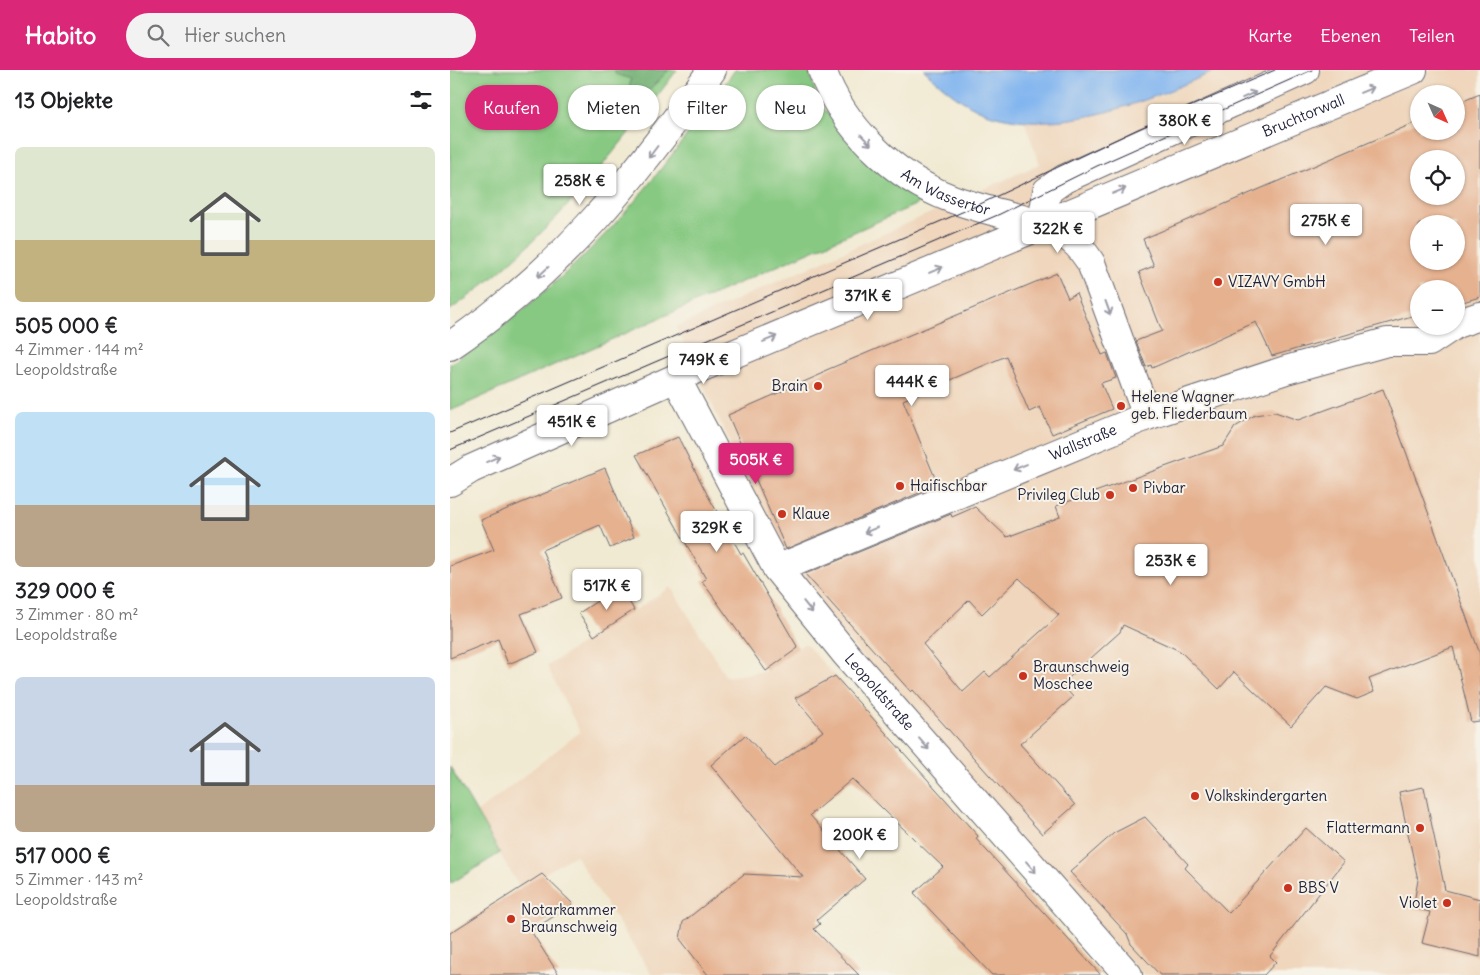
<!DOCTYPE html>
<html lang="de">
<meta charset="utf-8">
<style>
body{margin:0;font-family:Delius,sans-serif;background:#f2f2f2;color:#202124;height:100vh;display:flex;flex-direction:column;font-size:19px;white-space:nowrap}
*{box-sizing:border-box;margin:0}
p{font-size:16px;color:#757577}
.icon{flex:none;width:28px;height:28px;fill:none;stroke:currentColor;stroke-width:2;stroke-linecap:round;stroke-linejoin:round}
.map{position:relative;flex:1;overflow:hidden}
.panel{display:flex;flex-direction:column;background:#fff;width:450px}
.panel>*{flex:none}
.top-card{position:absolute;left:15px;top:15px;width:475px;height:45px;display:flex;gap:10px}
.needle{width:32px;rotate:135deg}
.buttons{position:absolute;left:960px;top:15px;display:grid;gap:10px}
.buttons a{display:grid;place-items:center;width:55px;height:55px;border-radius:50%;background:#fff;box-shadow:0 1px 4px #0004;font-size:25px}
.price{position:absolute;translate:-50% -42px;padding:0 11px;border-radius:5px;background:#fff;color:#222;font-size:16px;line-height:32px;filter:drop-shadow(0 1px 2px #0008)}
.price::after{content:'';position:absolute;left:50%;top:30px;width:15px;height:11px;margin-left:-8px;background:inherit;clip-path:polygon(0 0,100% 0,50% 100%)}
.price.selected{background:#db2777;color:#fff}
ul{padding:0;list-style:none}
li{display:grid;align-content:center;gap:10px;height:265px;padding:0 15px}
li span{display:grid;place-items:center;height:155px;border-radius:8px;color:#555}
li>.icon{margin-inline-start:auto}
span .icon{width:90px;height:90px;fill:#fffc;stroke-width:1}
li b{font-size:21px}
h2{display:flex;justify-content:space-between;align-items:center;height:60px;padding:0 15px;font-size:21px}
.chip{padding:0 18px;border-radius:22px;background:#fff;box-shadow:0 1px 4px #0004;font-size:18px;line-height:45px}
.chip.selected{background:#db2777;color:#fff}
header{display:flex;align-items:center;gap:30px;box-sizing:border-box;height:70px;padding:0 25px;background:#db2777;color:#fff}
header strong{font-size:24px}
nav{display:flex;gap:28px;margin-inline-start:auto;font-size:18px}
.search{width:350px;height:45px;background:#f2f2f2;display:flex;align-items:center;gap:12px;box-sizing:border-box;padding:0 18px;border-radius:28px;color:#757577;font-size:19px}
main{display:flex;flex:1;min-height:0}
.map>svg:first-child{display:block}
.built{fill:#efd6bc;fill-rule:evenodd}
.green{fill:#87c982;stroke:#54765e}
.forest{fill:#6dad70;stroke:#486856}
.water{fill:#82b5ef;stroke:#526c95}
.building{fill:#e5b18f;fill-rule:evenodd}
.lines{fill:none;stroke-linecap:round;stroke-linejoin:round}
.street-casing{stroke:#6a6870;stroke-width:30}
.secondary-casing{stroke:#6a6870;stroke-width:30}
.street{stroke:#fff;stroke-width:28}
.secondary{stroke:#fff;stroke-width:28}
.tram{stroke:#22223b;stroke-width:1}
.oneway{stroke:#9c9ca7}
.poi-dot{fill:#c8321e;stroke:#f7f3e8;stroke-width:2}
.labels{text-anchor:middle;stroke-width:4;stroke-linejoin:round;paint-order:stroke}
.street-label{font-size:15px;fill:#22223b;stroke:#f7f3e8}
.poi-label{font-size:15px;fill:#22223b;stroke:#f7f3e8;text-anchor:start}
</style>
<header>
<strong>Habito</strong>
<div class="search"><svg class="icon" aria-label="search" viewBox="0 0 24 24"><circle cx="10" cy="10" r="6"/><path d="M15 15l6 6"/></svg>Hier suchen</div>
<nav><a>Karte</a><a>Ebenen</a><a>Teilen</a></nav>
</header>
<main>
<section class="panel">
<h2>13 Objekte<svg class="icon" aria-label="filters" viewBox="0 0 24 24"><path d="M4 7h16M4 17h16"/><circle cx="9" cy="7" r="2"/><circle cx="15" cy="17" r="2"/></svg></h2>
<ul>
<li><span style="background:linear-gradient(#dfe7d0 60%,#c2b280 0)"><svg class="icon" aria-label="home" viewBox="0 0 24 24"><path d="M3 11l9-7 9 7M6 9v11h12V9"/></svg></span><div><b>505 000 €</b><p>4 Zimmer · 144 m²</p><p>Leopoldstraße</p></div></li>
<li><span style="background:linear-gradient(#bfe0f5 60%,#b9a48a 0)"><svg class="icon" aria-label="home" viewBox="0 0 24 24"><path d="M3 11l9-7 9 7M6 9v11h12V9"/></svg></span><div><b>329 000 €</b><p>3 Zimmer · 80 m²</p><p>Leopoldstraße</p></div></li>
<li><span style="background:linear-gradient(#c9d6e8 70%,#b9a48a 0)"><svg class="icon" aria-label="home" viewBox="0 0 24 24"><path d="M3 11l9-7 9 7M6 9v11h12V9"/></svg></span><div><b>517 000 €</b><p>5 Zimmer · 143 m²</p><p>Leopoldstraße</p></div></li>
</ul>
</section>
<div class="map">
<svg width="1030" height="905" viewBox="0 0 1030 905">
<rect width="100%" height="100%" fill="#f7f3e8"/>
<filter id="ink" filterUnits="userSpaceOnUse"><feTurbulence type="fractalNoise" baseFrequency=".02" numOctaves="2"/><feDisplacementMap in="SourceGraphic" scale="10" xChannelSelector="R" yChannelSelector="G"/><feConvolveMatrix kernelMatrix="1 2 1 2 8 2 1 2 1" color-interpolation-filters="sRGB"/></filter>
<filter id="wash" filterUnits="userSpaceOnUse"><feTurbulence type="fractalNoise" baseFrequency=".0096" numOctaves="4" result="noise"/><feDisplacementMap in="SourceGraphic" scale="20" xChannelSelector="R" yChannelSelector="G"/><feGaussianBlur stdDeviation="1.12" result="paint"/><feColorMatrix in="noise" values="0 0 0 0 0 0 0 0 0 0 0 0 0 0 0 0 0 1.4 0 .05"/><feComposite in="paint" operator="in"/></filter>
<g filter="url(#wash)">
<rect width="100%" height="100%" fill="#f1ead3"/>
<g class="built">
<path d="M 767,0 L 1030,0 L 1030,905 L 694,905 L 650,859 L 341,504 L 226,257 L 590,94 L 574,51 L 634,48 L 713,25 ZM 969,24 L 1006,24 L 1006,61 L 969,61 ZM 969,89 L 1006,89 L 1006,126 L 969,126 ZM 969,154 L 1006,154 L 1006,191 L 969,191 ZM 969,219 L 1006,219 L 1006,256 L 969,256 Z"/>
<polygon points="221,517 276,607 316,601 355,573 444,671 360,745 415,809 379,839 312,905 202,905 125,785 70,818 26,743 130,662 97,596"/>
</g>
<g class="green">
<path d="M 0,0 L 227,0 C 159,90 93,175 0,240 Z"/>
<path d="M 285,0 L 359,0 L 368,32 L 421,92 L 474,131 L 0,341 L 0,294 C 63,251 122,202 173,145 C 213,99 249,49 285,0 Z"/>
<polygon points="0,697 50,783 0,814"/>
</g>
<polygon class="forest" points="165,0 219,0 197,22 192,20 187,24 179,19 181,9 165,4"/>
<path class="water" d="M 474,0 L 767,0 C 699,31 611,68 536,43 C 512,34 493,17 474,0 Z"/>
<g id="blocks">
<g class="building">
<path d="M 1030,24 L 1030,227 L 1006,234 L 1006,219 L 969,219 L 969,244 L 822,286 L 806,252 L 702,298 L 701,295 L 696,297 L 686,271 L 712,261 L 689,202 L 704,196 L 693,169 L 969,51 L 969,61 L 1006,61 L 1006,34 ZM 969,89 L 1006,89 L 1006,126 L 969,126 ZM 969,154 L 1006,154 L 1006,191 L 969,191 Z"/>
<polygon points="607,203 618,228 626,223 652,285 657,283 666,308 651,313 662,339 602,364 590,337 579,342 556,286 453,330 488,415 336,479 278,345 374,303 374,301"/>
<path d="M 933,319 L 1030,584 L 1030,651 L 1021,652 L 1003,577 L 919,609 L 924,622 L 907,629 L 876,617 L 841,656 L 784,602 L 769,619 L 730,581 L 673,555 L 670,562 L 612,614 L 623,627 L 570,674 L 625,735 L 592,764 L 463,620 L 461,622 L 355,504 L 501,444 L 502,447 L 525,437 L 557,467 L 610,447 L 606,436 L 773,376 L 785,357 L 805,345 L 825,342 L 848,350 ZM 569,508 L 609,545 L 540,607 L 535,602 L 513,622 L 473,574 L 519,530 L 532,544 Z"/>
<polygon points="228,367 258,426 291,484 293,483 348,578 316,601 252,511 256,509 186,385"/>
<polygon points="155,398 184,467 160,478 150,455 92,480 112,528 71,544 88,582 58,594 48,569 0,588 0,496 44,480 31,450"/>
<polygon points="170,516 184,540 144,566 129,543"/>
<polygon points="385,606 528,766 526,769 651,905 542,905 464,823 493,797 402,709 360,745 415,809 367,850 370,854 364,859 409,905 258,905 230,869 233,852 294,804 353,807 261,695 295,665 325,697 373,661 345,628"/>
<polygon points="974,717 995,820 1030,829 1030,887 972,873 980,842 963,838 968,810 949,722"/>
<polygon points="695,747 738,794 735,798 779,843 856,758 894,792 820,886 826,892 814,905 710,905 681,874 677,864 620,802 664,763"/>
<polygon points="92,804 123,834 81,861 109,905 0,905 0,863"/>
</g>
</g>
</g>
<g filter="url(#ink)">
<use href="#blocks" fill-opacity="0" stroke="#6a6870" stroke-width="1"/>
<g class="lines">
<defs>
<g id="street">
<path id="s1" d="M 372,0 C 392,56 444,107 500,128 C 536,142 574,147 609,161 C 624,169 632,179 641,193 L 697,346"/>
<polyline points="1006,254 1030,246"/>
<path id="s2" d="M 226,308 L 327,499 L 395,583 L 678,905"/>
<path id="s3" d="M 327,499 L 697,346 L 836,300 L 937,272 L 979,272 L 1003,256"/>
</g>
<g id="secondary">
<polyline points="592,154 597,121 614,109 855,0"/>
<path d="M 0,276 C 112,200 184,108 262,0"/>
<path id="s4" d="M 0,412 L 21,399 L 226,308 L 963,0"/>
</g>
</defs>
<use href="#street" class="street-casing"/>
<use href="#secondary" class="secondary-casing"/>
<use href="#street" class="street"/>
<use href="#secondary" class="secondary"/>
<g class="tram">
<polyline points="0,363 526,136 688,59 825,0"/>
<polyline points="0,380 550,144 647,96 862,0"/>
</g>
</g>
<defs><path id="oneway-shaft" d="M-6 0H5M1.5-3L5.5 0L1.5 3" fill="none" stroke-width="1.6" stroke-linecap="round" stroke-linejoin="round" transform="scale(1.25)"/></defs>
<g class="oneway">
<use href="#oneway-shaft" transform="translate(917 20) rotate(-22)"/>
<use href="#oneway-shaft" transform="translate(799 25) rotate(-24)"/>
<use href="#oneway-shaft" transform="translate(416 70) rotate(46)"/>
<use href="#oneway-shaft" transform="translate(203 82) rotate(127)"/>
<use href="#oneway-shaft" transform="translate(669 121) rotate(-23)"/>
<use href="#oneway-shaft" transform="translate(486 200) rotate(-23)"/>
<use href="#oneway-shaft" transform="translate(93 202) rotate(137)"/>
<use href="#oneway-shaft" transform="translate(658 238) rotate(70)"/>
<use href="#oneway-shaft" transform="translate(320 269) rotate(-23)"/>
<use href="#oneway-shaft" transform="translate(43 389) rotate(-24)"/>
<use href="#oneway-shaft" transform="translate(570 397) rotate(157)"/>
<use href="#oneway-shaft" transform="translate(421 460) rotate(157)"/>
<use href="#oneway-shaft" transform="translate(358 537) rotate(51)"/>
<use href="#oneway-shaft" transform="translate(474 674) rotate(49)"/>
<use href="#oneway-shaft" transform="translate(581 797) rotate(49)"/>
</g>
</g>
<g class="poi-dot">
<circle cx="768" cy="212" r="5"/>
<circle cx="368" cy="316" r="5"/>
<circle cx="671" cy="336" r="5"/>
<circle cx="450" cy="416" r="5"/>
<circle cx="683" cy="418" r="5"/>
<circle cx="660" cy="425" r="5"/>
<circle cx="332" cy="444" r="5"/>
<circle cx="573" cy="606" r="5"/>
<circle cx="745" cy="726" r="5"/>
<circle cx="970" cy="758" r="5"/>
<circle cx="838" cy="818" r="5"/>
<circle cx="997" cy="833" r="5"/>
<circle cx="61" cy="849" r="5"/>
</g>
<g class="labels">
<g class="street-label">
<text dy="5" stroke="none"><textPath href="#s4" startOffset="929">Bruchtorwall</textPath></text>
<text dy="5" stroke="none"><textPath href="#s1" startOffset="180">Am Wassertor</textPath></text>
<text dy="5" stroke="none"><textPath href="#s3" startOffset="331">Wallstraße</textPath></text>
<text dy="5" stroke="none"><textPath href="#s2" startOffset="376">Leopoldstraße</textPath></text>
</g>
<g class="poi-label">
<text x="778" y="217">VIZAVY GmbH</text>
<text x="358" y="321" text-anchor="end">Brain</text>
<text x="681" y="332">Helene Wagner<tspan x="681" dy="17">geb. Fliederbaum</tspan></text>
<text x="460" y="421">Haifischbar</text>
<text x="693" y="423">Pivbar</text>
<text x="650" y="430" text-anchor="end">Privileg Club</text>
<text x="342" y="449">Klaue</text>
<text x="583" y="602">Braunschweig<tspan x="583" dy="17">Moschee</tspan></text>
<text x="755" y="731">Volkskindergarten</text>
<text x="960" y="763" text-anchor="end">Flattermann</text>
<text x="848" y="823">BBS V</text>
<text x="987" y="838" text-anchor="end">Violet</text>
<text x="71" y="845">Notarkammer<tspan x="71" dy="17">Braunschweig</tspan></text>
</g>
</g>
</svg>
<div class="buttons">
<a><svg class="needle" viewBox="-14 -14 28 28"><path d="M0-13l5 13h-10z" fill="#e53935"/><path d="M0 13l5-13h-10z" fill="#757577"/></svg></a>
<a><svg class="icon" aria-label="locate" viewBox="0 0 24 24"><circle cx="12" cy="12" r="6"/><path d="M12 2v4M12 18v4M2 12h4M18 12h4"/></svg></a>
<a>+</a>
<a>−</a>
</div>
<b class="price" style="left:735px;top:76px">380K €</b>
<b class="price" style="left:130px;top:136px">258K €</b>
<b class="price" style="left:876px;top:176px">275K €</b>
<b class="price" style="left:608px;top:184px">322K €</b>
<b class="price" style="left:418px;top:251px">371K €</b>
<b class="price" style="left:254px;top:315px">749K €</b>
<b class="price" style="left:462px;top:337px">444K €</b>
<b class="price" style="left:122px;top:377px">451K €</b>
<b class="price selected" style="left:306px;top:415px">505K €</b>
<b class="price" style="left:267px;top:483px">329K €</b>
<b class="price" style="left:721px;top:516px">253K €</b>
<b class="price" style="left:157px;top:541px">517K €</b>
<b class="price" style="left:410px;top:790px">200K €</b>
<div class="top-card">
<a class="chip selected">Kaufen</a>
<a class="chip">Mieten</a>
<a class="chip">Filter</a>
<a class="chip">Neu</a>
</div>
</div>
</main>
